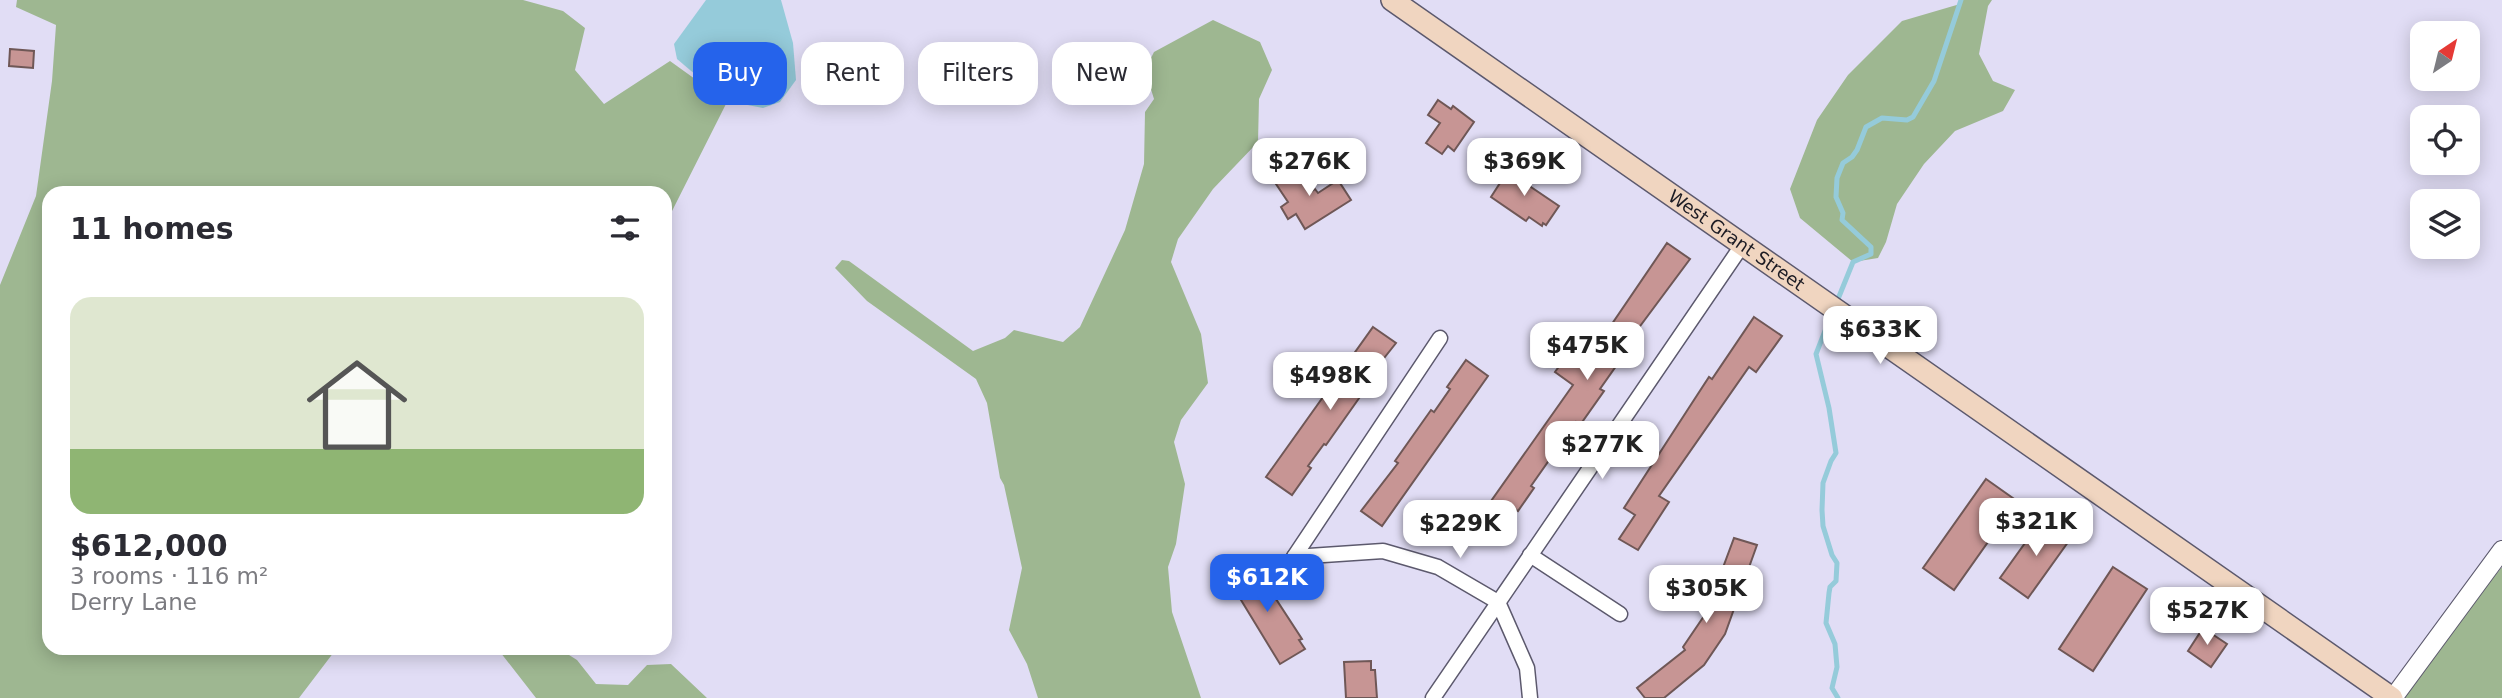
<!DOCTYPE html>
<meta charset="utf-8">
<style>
body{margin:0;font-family:"DejaVu Sans",sans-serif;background:#f2f2f3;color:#2b2b33;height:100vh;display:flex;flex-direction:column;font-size:26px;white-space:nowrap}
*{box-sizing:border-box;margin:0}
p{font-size:23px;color:#7c7c81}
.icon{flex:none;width:38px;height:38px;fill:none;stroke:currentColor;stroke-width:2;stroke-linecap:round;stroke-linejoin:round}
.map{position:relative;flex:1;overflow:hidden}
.drawer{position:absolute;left:42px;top:186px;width:630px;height:469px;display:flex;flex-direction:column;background:#fff;border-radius:21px;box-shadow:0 4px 18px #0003}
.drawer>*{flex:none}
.banner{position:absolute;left:693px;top:42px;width:665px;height:63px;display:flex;gap:14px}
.needle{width:46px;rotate:35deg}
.controls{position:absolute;left:2410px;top:21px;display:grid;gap:14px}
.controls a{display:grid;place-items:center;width:70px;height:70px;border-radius:14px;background:#fff;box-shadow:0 4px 18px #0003;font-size:35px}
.price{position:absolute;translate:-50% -60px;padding:0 16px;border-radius:14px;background:#fff;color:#222;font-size:23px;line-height:46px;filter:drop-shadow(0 2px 4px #0008)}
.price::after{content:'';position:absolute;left:50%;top:42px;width:21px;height:16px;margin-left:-10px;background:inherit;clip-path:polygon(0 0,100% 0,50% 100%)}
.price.active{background:#2563eb;color:#fff}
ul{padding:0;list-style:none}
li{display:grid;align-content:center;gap:14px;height:371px;padding:0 28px}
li+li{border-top:2px solid #e1e1e2}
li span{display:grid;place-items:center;height:217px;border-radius:21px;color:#555}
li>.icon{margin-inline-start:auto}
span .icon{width:126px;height:126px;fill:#fffc;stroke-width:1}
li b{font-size:30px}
h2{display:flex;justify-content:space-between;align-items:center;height:84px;padding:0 28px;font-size:30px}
.pill{padding:0 24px;border-radius:21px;background:#fff;box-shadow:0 4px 18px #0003;font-size:24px;line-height:63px}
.pill.active{background:#2563eb;color:#fff}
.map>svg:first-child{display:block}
.green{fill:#9eb791}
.water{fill:#95cbda}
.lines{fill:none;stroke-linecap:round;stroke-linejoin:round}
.stream{stroke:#95cbda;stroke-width:5}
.building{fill:#c79594;stroke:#6f5756;stroke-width:2}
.minor-casing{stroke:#5c596d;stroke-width:17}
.tertiary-casing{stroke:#5c596d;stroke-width:20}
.secondary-casing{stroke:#5c596d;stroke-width:24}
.minor{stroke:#fff;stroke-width:14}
.tertiary{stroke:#fff;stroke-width:18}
.secondary{stroke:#f0d5c0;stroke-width:21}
.labels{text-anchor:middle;stroke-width:6;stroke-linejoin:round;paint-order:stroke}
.street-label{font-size:18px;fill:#1c1b23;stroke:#eeebfe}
</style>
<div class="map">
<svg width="2502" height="698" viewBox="0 0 2502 698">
<rect width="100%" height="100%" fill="#e1ddf5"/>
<g class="green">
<polygon points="17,0 523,0 563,11 585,28 575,70 604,104 670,61 727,102 669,217 665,220 665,192 49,192 49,648 337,648 299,698 0,698 0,285 36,196 52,81 56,25 16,7"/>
<polygon points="1963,0 1992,0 1988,6 1979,54 1993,81 2015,90 2003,111 1955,131 1924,164 1897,204 1886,242 1878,258 1853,262 1800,218 1790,189 1817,120 1848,75 1902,21 1960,4"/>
<polygon points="1213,20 1260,42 1272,70 1259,99 1258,142 1213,189 1178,239 1171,262 1201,334 1208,383 1181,420 1174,442 1185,484 1176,544 1168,567 1172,612 1201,698 1038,698 1027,664 1009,630 1022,568 1004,485 1000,478 987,403 976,379 867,301 835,268 842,260 849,261 973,351 1005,338 1014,330 1063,342 1080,327 1125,230 1144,164 1145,112 1154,99 1145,70 1154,52"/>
<polygon points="2502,567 2502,698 2393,698"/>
<polygon points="497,648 558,648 577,660 596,684 628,685 647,665 671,664 707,698 536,698"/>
</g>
<polygon class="water" points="706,0 781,0 793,43 796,80 780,102 763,108 737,103 703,81 677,59 674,44"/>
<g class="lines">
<g class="stream">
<polyline points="1836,304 1853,262 1871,254 1871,247 1842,220 1843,213 1836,197 1837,178 1843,163 1852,157 1857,150 1866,127 1882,118 1907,120 1913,117 1934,81 1961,0"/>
<polyline points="1832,313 1816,354 1829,408 1836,453 1831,461 1823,483 1822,510 1823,526 1832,555 1837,563 1836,581 1830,587 1829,593 1826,623 1835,644 1837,667 1832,688 1838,698"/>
</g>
</g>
<g class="building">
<polygon points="10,49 34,51 33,68 9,66"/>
<polygon points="1438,100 1451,109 1453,106 1474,122 1454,151 1448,146 1442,154 1426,143 1440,123 1428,115"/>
<polygon points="1511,166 1532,180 1528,185 1559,206 1546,225 1543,223 1542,226 1529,217 1526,221 1491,197"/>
<polygon points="1296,167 1312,191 1315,189 1318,193 1338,180 1351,200 1305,229 1296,214 1288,219 1281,207 1288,202 1274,181"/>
<polygon points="1667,243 1690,259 1635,333 1638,335 1600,389 1604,391 1580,425 1576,422 1531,486 1534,488 1518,511 1515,509 1504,525 1484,511 1573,385 1555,372 1571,350 1586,362"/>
<polygon points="1754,317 1782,336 1756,372 1749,367 1659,496 1669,502 1638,550 1619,539 1635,515 1624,508 1692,403 1709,377 1712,379"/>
<polygon points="1373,327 1396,343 1358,391 1362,394 1326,445 1324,444 1308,466 1311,468 1292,495 1266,477"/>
<polygon points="1466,360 1488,376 1382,526 1361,511 1398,463 1395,461 1431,410 1434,412 1450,389 1447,387"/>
<polygon points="1986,479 2017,501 1954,590 1923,568"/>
<polygon points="2043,518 2071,538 2028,598 2000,578"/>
<polygon points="1734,538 1757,545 1725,634 1704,665 1664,698 1645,698 1637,688 1685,650 1683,647 1706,613"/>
<polygon points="1248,564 1253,572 1257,570 1302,639 1299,640 1305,649 1280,664 1227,577"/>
<polygon points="2113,567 2147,589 2093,671 2059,649"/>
<polygon points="2203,628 2227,644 2211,667 2188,651"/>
<polygon points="1371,661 1371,670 1375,670 1377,698 1346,698 1344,662"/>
</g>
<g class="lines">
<defs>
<g id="minor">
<polyline points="1530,555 1620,614"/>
<polyline points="1294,557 1383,551 1438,567 1498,602 1527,668 1530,698"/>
<polyline points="1294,557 1440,338"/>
<polyline points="1433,698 1743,244"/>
</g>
<polyline id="tertiary" points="2393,698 2502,550"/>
<g id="secondary">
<path id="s1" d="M 1392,0 L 2392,698"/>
</g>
</defs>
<use href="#minor" class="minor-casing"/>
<use href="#tertiary" class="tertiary-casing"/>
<use href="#secondary" class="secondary-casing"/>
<use href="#minor" class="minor"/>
<use href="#tertiary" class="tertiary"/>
<use href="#secondary" class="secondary"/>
</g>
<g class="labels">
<g class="street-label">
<text dy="6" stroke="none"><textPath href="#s1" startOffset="420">West Grant Street</textPath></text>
</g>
</g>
</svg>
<div class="controls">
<a><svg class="needle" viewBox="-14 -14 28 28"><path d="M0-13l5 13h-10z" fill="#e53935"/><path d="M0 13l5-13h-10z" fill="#7c7c81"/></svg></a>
<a><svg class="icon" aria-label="locate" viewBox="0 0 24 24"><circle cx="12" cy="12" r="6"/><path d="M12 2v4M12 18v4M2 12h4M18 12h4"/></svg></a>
<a><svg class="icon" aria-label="layers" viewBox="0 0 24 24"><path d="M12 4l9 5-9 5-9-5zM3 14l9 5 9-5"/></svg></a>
</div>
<b class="price" style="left:1309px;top:198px">$276K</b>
<b class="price" style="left:1524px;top:198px">$369K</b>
<b class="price" style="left:1880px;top:366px">$633K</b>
<b class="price" style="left:1587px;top:382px">$475K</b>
<b class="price" style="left:1330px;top:412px">$498K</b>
<b class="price" style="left:1602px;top:481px">$277K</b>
<b class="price" style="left:2036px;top:558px">$321K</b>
<b class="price" style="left:1460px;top:560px">$229K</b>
<b class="price active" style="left:1267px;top:614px">$612K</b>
<b class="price" style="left:1706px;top:625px">$305K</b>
<b class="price" style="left:2207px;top:647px">$527K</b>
<div class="banner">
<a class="pill active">Buy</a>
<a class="pill">Rent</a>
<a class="pill">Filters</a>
<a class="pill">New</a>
</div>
<section class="drawer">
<h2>11 homes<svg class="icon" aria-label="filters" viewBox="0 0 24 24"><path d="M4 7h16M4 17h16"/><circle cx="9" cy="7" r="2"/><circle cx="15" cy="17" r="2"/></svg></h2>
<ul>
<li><span style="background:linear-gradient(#dfe7d0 70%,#8fb573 0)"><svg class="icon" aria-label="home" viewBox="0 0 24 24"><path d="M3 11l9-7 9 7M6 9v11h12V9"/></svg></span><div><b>$612,000</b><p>3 rooms · 116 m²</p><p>Derry Lane</p></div></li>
</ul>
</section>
</div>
